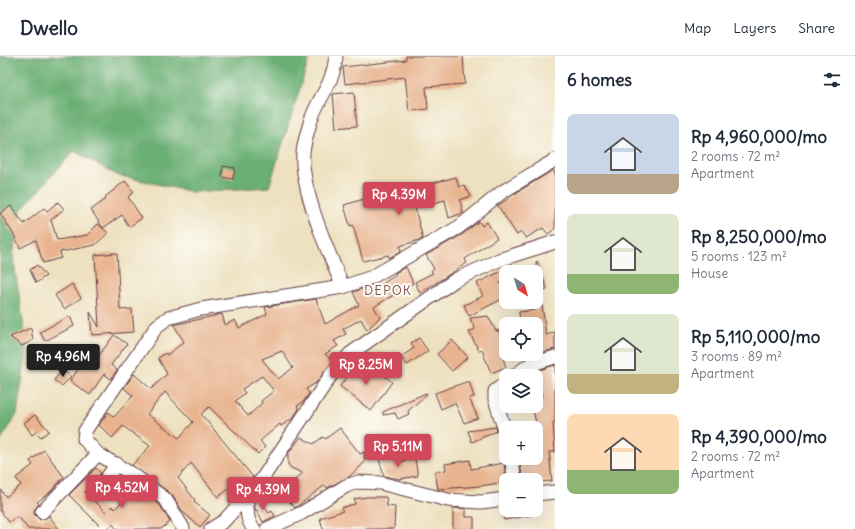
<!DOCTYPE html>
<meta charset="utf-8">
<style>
body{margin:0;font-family:Delius,sans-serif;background:#f6f6f7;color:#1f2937;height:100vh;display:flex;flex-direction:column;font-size:15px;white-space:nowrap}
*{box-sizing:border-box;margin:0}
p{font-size:13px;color:#747a83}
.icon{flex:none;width:22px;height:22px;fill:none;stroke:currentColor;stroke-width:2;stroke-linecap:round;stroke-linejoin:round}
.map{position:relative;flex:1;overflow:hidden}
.panel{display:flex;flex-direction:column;background:#fff;width:300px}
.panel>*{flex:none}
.needle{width:26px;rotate:143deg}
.fabs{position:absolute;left:499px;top:209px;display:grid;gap:8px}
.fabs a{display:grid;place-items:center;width:44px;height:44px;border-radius:8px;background:#fff;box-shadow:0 4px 16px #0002;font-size:20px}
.price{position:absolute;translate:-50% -34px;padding:0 9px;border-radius:4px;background:#d1495b;color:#fff;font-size:13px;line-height:26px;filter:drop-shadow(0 1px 2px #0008)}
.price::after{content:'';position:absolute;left:50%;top:24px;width:12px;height:9px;margin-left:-6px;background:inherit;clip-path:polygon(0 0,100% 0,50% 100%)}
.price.on{background:#222;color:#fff}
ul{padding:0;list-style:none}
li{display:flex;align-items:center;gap:12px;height:100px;padding:0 12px}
li span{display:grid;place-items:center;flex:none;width:112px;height:80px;border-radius:8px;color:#555}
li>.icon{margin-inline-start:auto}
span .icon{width:48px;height:48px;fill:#fffc;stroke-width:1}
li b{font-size:17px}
h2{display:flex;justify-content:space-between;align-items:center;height:48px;padding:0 12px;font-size:17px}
header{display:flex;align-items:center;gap:24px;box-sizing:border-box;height:56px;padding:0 20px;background:#fff;border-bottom:1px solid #e0e1e3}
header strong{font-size:19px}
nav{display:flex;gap:22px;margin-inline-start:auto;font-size:14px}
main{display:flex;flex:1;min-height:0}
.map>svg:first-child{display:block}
.forest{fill:#6baf73;stroke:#5a674f}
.building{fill:#e8b38e;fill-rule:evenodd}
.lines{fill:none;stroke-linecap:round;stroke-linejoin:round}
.street-casing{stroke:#633c41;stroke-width:15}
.street{stroke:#fff;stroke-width:13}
.labels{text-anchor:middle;stroke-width:4;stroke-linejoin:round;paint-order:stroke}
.quarter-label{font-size:13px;letter-spacing:1px;fill:#81534e;stroke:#fdfcf7}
</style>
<header>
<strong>Dwello</strong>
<nav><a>Map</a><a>Layers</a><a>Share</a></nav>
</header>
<main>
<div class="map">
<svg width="555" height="473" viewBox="0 0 555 473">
<rect width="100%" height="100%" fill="#fdfcf7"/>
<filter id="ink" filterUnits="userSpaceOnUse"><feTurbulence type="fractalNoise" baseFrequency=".025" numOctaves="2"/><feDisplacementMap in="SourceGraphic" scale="8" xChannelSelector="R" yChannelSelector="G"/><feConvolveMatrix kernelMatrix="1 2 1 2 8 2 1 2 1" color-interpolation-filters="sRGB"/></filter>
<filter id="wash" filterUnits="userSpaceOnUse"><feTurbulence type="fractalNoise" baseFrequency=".012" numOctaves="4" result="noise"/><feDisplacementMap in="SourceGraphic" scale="16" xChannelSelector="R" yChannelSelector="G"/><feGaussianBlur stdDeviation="0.9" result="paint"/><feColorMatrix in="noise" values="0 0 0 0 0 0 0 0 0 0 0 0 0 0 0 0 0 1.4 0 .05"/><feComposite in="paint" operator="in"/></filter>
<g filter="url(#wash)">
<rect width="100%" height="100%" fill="#eee1c0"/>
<polygon class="forest" points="0,0 310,0 269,131 192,136 117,119 74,95 20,155 13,200 27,292 17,358 0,386"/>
<g id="blocks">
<g class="building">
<polygon points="406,0 463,0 465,28 426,31 428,53 409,55 405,21 345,28 343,11 406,4"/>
<polygon points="354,36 357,70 336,72 333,38"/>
<polygon points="223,110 235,112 233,123 222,121"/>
<polygon points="553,114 555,118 555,173 548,178 543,172 526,182 521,176 517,179 498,150 513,139"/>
<polygon points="456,121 459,131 464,129 471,140 460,144 463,157 449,162 445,144 415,152 423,183 400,190 401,195 389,202 388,199 363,205 353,169 350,170 344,149 397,133 398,136"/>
<polygon points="125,125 134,136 128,141 142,162 129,171 122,159 103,172 91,154 106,143 105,141"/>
<polygon points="58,146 64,153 51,164 57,184 87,179 98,168 108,177 95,189 60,196 61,202 43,207 36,184 20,192 14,179 0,157 11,150 24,168 44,152 47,155"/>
<polygon points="479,165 482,170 487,166 497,182 465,203 467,207 420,237 415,226 433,217 431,215 434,213 426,199 463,178"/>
<polygon points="117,197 120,254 132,253 134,276 92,279 90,256 99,271 95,199"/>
<polygon points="537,205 547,233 536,237 536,206"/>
<polygon points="37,209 46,220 36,227 30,214"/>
<path d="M 406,211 L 413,227 L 374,251 L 380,261 L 367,274 L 361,263 L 343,273 L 346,278 L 334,285 L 338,290 L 325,298 L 333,305 L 316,327 L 306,333 L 309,337 L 304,345 L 297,350 L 299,353 L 293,362 L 281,370 L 280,368 L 260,385 L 265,391 L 258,398 L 209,351 L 201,358 L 253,421 L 240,435 L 234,429 L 218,441 L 191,407 L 178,422 L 195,444 L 194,446 L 210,459 L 200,471 L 184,457 L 171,438 L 132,409 L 150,390 L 123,370 L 112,382 L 99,369 L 108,356 L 114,361 L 133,340 L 124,332 L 134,318 L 151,333 L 167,318 L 158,302 L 166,297 L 167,299 L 184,286 L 174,269 L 222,258 L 225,269 L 235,264 L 239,272 L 267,258 L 265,251 L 316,243 L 325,268 L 359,249 L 353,236 L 373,229 L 375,233 L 396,219 L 395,217 ZM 282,295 L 293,312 L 278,323 L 262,303 ZM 262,320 L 274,335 L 261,345 L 262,347 L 248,360 L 235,345 L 245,337 L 242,333 ZM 165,336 L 193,366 L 179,382 L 147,358 Z"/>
<polygon points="506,213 506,224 500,227 506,241 469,260 464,249 483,240 477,227"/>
<polygon points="72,228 81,242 64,253 55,239"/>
<polygon points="536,249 542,249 546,279 555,276 555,293 531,300 530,298 536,298 536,268 520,268 519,256 536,254"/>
<polygon points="70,260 74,270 45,285 40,276"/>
<polygon points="488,260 496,275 498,274 503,286 501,286 505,298 502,299 506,311 491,317 482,294 479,295 469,276 475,273 470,262"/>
<polygon points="31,272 33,284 22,290 10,281"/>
<polygon points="114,279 127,288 111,309 117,314 111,323 104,318 90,339 70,325 81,309 88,313 92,308 94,312 94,306"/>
<polygon points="419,282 428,295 407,309 401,301 414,292 411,287"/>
<polygon points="452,284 468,301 452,315 437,298"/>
<polygon points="358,307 376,321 380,316 392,326 371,355 340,330"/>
<polygon points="555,309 555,366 553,366 555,396 549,396 552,425 536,426 536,424 523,424 519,403 536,402 536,367 532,350 536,350 536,341 542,340 536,315"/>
<polygon points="63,314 71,321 62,330 54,324"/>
<polygon points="469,325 474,341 469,342 478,362 464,367 455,347 441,353 435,337"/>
<polygon points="426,337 427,338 408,355 409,358 398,363 395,357 383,359 383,356"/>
<polygon points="35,359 49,375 41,381 36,376 32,379 24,367"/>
<polygon points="496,371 497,375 472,386 468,375"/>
<polygon points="340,372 360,398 364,396 365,406 349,421 327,432 325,429 295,452 281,435 303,417 291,412 288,408 288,398 301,381 313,388 323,381 325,383"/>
<polygon points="44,394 64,421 49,437 37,446 39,448 34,454 34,458 40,464 49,460 59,473 28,473 18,460 9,466 0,454 0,433 6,441 21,429 16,422 33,409 30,405"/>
<polygon points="395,398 397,406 415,403 418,420 399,423 384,420 379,403"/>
<polygon points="470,404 471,413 504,407 506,426 480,430 438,433 435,416 446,414 445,408"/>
<polygon points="96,412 101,417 85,436 106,456 112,450 115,453 136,431 160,449 170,466 161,473 117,473 112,468 108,473 103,473 69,439"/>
<polygon points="257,440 269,457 272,455 275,460 263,466 257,454 255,454 255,443"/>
<polygon points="367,441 386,441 387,450 395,451 394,473 323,473 320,462 343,455 341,452 355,448 354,443"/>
<polygon points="453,452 466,453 466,461 474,461 474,473 453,473"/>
<polygon points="502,454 531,454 532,459 504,464"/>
</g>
</g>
</g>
<g filter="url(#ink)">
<use href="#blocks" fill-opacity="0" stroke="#633c41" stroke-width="1"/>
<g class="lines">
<defs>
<g id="street">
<path d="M 336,0 C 333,31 318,40 310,67 C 307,77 304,87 303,97 C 300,132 329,198 343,231 L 372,221 L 459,171 L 502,136 L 555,104"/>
<polyline points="514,320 529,309 555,301"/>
<polyline points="506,327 495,335 495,343 506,378"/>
<polyline points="511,402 515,424"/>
<polyline points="100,431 117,408"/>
<polyline points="536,438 555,436"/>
<path d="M 247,441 C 247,452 246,465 254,473"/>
<polyline points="42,456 98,398"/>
<polyline points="183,472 166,444 135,420 98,398 84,383 85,375 91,366 157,270 168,262 201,253 343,231"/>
<polyline points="211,473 224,465 262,423 331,319 350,298 455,224 499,204 555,186"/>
<polyline points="267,473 302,457 346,430 358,426 380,427 448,444 481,446 506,443"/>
</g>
</defs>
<use href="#street" class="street-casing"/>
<use href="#street" class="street"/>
</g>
</g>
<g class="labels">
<g class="quarter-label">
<text x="388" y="239">DEPOK</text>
</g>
</g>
</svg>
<div class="fabs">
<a><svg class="needle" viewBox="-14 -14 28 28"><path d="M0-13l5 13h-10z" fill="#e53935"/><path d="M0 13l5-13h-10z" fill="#747a83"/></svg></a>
<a><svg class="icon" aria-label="locate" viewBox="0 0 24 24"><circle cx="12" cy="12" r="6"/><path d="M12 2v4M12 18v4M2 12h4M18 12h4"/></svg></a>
<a><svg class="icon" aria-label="layers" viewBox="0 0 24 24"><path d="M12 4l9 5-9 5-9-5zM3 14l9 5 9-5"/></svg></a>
<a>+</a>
<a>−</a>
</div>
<b class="price" style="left:399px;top:160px">Rp 4.39M</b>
<b class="price on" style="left:63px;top:322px">Rp 4.96M</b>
<b class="price" style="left:366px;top:330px">Rp 8.25M</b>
<b class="price" style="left:398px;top:412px">Rp 5.11M</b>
<b class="price" style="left:122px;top:453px">Rp 4.52M</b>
<b class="price" style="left:263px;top:455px">Rp 4.39M</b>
</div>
<section class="panel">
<h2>6 homes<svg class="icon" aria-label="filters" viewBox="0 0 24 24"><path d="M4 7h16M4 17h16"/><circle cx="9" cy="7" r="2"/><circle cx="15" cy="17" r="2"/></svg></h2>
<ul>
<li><span style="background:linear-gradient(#c9d6e8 75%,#b9a48a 0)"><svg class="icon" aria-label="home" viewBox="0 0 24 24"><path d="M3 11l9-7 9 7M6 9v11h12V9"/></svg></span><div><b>Rp 4,960,000/mo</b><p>2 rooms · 72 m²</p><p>Apartment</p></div></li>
<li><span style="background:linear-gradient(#dfe7d0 75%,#8fb573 0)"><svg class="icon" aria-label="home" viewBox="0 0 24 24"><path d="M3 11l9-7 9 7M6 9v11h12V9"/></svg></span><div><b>Rp 8,250,000/mo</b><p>5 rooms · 123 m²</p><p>House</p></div></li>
<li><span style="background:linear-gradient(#dfe7d0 75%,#c2b280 0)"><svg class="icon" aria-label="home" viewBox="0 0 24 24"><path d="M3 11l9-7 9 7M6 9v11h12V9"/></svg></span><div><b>Rp 5,110,000/mo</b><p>3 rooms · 89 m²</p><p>Apartment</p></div></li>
<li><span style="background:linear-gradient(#ffd9b3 70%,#8fb573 0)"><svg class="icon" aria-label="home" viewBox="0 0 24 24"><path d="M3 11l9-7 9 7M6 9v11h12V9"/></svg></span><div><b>Rp 4,390,000/mo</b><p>2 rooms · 72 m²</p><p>Apartment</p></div></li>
</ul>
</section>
</main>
